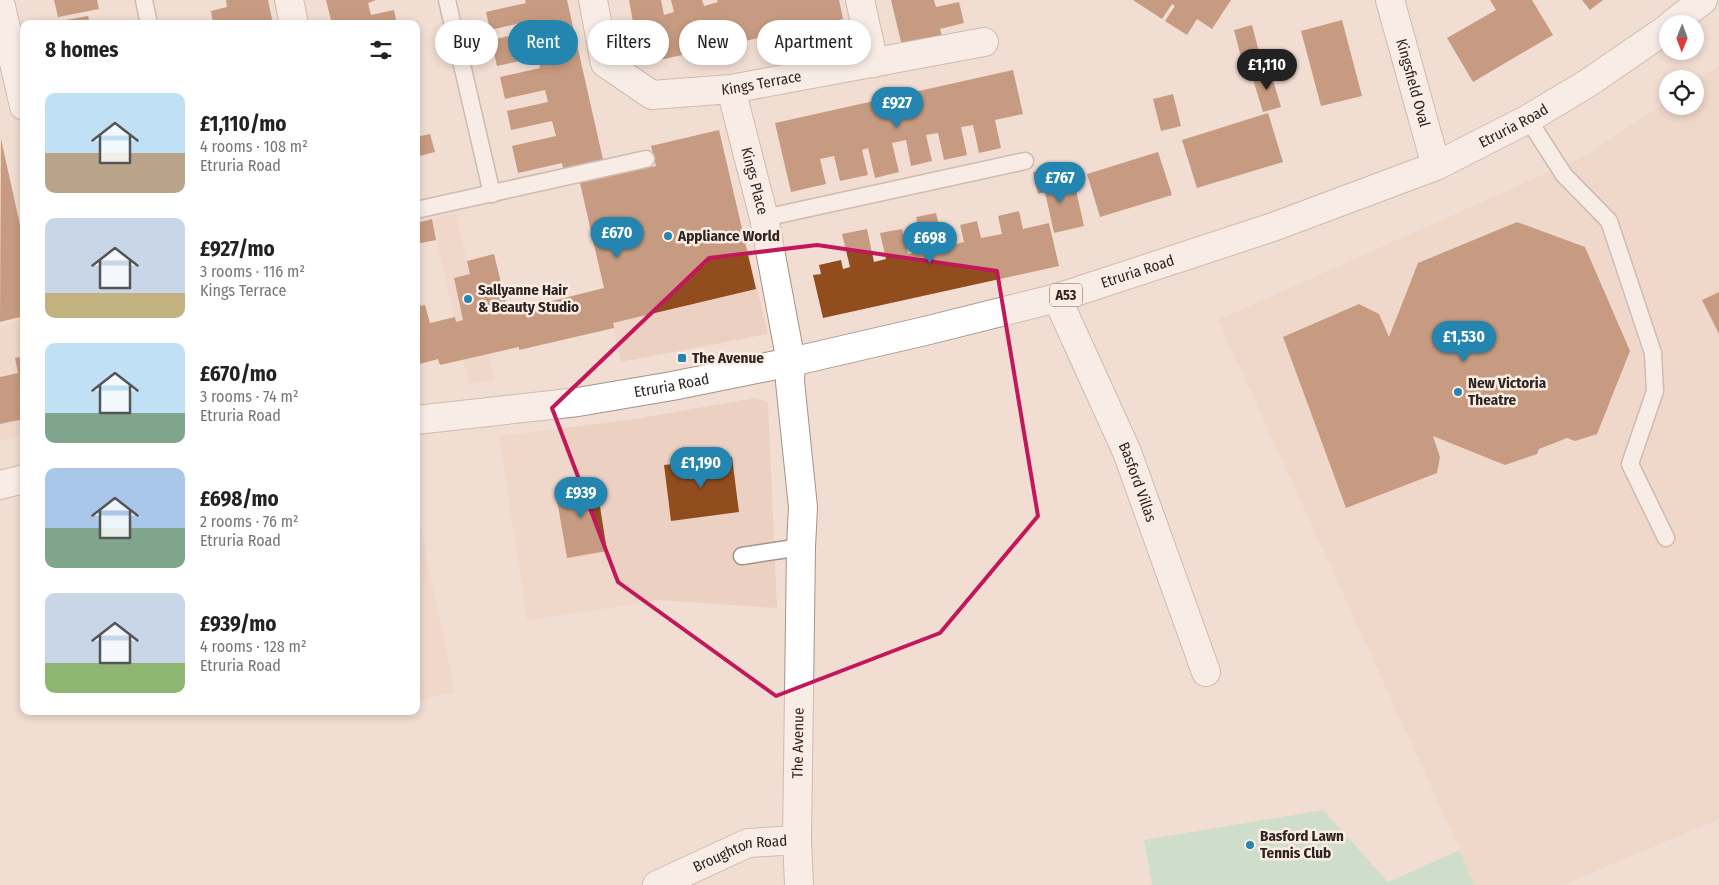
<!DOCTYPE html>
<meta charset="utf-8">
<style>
body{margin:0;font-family:"Fira Sans Condensed",sans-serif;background:#f2f2f2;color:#222;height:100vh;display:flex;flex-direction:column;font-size:19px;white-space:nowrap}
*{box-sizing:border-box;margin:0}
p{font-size:16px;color:#767676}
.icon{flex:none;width:28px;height:28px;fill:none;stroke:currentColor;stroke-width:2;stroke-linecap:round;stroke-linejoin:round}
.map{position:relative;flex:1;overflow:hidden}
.side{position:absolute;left:20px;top:20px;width:400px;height:695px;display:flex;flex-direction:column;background:#fff;border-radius:10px;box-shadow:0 2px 8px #0003}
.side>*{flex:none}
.banner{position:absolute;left:435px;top:20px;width:475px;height:45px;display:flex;gap:10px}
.needle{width:32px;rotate:181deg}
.tools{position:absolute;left:1659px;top:15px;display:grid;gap:10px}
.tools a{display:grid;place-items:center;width:45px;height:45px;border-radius:50%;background:#fff;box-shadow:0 2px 8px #0003;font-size:25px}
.price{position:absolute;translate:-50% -42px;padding:0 11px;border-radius:18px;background:#2385b0;color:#fff;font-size:16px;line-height:32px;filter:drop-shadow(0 1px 2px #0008)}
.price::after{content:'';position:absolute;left:50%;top:30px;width:15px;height:11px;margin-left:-8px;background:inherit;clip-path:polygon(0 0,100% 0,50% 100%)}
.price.on{background:#222;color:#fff}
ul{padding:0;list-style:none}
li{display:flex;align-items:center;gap:15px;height:125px;padding:0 25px}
li span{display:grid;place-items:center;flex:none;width:140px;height:100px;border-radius:10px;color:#555}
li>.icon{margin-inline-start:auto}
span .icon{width:60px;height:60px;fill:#fffc;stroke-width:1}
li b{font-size:21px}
h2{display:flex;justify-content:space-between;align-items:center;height:60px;padding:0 25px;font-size:21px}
.tag{padding:0 18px;border-radius:22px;background:#fff;box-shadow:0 2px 8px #0003;font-size:18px;line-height:45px}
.tag.on{background:#2385b0;color:#fff}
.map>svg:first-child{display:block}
.built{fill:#ecd1c2}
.green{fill:#a4e1c0}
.building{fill:#924d1f}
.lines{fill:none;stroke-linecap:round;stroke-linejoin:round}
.service-casing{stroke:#a59288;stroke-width:19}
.minor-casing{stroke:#a59288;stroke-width:30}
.tertiary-casing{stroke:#a59288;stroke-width:30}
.trunk-casing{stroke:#a59288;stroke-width:30}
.service{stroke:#fff;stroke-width:16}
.minor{stroke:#fff;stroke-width:28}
.tertiary{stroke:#fff;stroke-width:28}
.trunk{stroke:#fff;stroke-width:28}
.marked{fill:none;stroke:#c2185b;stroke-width:4;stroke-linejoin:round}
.poi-dot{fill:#2385b0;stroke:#fcece3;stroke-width:2}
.labels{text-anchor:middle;stroke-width:5;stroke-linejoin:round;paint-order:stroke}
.shield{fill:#fcece3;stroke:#6b615b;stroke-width:1}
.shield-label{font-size:14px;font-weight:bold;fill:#2d2521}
.street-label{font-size:15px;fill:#2d2521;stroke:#fcece3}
.poi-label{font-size:15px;font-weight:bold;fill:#2d2521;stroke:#fcece3;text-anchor:start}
</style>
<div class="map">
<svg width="1719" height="885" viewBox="0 0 1719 885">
<rect width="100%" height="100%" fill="#f2ddd2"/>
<g class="built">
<polygon points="1719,66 1719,819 1563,885 1474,885 1460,850 1218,320 1589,154 1667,101 1668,106 1695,106 1695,82"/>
<polygon points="719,130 768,334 621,362 580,183 655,166 651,146"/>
<polygon points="455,212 471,274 495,380 469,384 432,219"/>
<polygon points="24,320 24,436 0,440 0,325"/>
<polygon points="755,398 768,402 777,608 658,600 527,621 499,436 635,419"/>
<polygon points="416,503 455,692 416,701"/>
</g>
<polygon class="green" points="1323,810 1388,882 1460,850 1474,885 1152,885 1144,840"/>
<g class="building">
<polygon points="54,0 97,0 99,9 58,17"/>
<polygon points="226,0 268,0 273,24 213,24 211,11 227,7"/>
<polygon points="326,0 376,0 368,3 371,15 394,10 397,24 332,24"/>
<polygon points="525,0 567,0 604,164 564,173 562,163 518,173 512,146 556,136 552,121 511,130 507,111 548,102 545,90 505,99 500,77 540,68 538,57 497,66 491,40 532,31 530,21 490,30 486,12 526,3"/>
<polygon points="629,0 661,0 664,15 674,12 671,0 702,0 704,6 718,2 717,0 839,0 843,19 637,65 628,23 633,22"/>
<polygon points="891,0 934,0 936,7 959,2 964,23 940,29 942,36 902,46"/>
<polygon points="1133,0 1231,0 1212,29 1197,19 1187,35 1165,21 1175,6 1172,4 1162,19"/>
<polygon points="1490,0 1532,0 1553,35 1473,82 1447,38 1496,10"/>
<polygon points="1582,0 1603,0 1590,10"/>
<polygon points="88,16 90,24 49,24 49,23"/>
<polygon points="1342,20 1362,96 1321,106 1301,31"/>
<polygon points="1252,25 1259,52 1241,57 1234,30"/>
<polygon points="1013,70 1023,114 995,120 1001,148 979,153 973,125 961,127 967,155 944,160 938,133 926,135 932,161 911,166 906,140 892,143 899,172 875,178 868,148 862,150 868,175 840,181 834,156 820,159 826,184 791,192 775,123"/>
<polygon points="1270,70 1281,107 1263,112 1252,76"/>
<polygon points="1173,94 1181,126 1161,131 1153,99"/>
<polygon points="1268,113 1283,162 1197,188 1182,140"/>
<polygon points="719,130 756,289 613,323 614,328 519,350 519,347 440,365 438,359 416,365 416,306 425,305 430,323 455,317 456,322 463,320 454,278 470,274 467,261 494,254 508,312 604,288 580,183 656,166 651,146"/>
<polygon points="430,134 435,152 416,157 416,137"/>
<polygon points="1,139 24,243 24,316 0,322"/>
<polygon points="1158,152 1172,195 1100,217 1087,174"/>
<polygon points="1047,169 1052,191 1075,186 1084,226 1054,233 1045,192 1038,194 1033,172"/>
<polygon points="1019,211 1023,229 1049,223 1059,266 823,318 813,275 821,274 819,265 841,260 843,269 850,267 842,234 867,229 874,262 886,259 880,233 902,229 908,254 924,251 916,217 936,213 944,247 964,242 960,225 977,221 981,238 1002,234 998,216"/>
<polygon points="432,219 436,240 416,244 416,223"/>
<polygon points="1517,222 1585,247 1630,351 1597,434 1575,441 1567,438 1539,449 1537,454 1505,465 1433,436 1440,457 1437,473 1346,508 1283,337 1359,304 1379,314 1389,337 1418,263"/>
<polygon points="1719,292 1719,334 1702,300"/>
<polygon points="24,356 24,419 0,424 0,377 18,373 15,358"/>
<polygon points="732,457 739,512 671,521 664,465"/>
<polygon points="596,481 607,551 567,558 555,488"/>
</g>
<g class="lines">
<defs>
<g id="service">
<polyline points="144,0 149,24"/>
<polyline points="447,0 492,194"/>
<polyline points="1528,119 1564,175 1609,221 1653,353 1655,391 1630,464 1666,538"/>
<polyline points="416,210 646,159"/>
<polyline points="764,218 1025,161"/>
<polyline points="742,556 801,547"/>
</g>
<g id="minor">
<path id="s1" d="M 593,0 L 605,63 L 652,95 L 731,89 L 984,42"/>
<polyline points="860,0 874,63"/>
<path id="s2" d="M 1390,0 L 1436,166"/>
<polyline points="0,2 24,106"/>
<path id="s3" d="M 731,89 L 764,218 L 791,362 L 790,382 L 803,507 L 801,547 L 797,840 L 799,885"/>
<path id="s4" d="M 1057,298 L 1127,452 L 1206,672"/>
<path id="s5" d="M 657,885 L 748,843 L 797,840"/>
</g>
<polyline id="tertiary" points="289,0 294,24"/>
<g id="trunk">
<polyline points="1672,24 1703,0"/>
<path id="s6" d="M 416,420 L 578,402 L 672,386 L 791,362 L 925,331 L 1057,298 L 1273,227 L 1436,166 L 1528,119 L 1588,83 L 1668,28"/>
<polyline points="0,485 24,479"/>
</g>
</defs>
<use href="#service" class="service-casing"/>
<use href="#minor" class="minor-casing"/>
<use href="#tertiary" class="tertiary-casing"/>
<use href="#trunk" class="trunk-casing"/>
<use href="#service" class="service"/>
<use href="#minor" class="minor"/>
<use href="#tertiary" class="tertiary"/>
<use href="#trunk" class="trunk"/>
</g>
<path d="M0 0H1719V885H0ZM 817,245 L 997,271 L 1038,516 L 940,633 L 776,696 L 618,582 L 552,408 L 709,258 Z" fill="#f2ddd2" fill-opacity=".55" fill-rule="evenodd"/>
<path class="marked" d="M 817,245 L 997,271 L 1038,516 L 940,633 L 776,696 L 618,582 L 552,408 L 709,258 Z"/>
<g class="poi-dot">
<circle cx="668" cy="236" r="5"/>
<circle cx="468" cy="299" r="5"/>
<rect x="677" y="353" width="10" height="10" rx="2.5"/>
<circle cx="1458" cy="392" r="5"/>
<circle cx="1250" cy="845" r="5"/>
</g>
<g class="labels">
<rect class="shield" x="1050" y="283.5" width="32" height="23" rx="4"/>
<g class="shield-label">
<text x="1066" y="300">A53</text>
</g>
<g class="street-label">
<text dy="5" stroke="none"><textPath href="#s1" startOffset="231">Kings Terrace</textPath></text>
<text dy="5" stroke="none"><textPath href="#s2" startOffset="86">Kingsfield Oval</textPath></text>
<text dy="5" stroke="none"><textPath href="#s6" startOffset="1142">Etruria Road</textPath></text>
<text dy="5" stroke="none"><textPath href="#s3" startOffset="95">Kings Place</textPath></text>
<text dy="5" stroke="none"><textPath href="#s6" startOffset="738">Etruria Road</textPath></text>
<text dy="5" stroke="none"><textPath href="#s6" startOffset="258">Etruria Road</textPath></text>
<text dy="5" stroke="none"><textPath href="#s4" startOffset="201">Basford Villas</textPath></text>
<text transform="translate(798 743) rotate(-89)" y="5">The Avenue</text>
<text dy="5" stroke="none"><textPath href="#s5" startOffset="90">Broughton Road</textPath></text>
</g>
<g class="poi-label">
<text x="678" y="241">Appliance World</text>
<text x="478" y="295">Sallyanne Hair<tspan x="478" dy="17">&amp; Beauty Studio</tspan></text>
<text x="692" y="363">The Avenue</text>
<text x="1468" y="388">New Victoria<tspan x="1468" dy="17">Theatre</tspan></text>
<text x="1260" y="841">Basford Lawn<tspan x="1260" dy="17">Tennis Club</tspan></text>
</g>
</g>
</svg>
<div class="tools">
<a><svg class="needle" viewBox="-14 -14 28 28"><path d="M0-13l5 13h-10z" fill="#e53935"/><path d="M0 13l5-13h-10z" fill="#767676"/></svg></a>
<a><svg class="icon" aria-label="locate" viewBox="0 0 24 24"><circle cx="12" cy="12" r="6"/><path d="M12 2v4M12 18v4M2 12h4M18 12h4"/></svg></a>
</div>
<b class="price on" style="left:1267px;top:91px">£1,110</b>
<b class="price" style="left:897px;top:129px">£927</b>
<b class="price" style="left:1060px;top:204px">£767</b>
<b class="price" style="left:617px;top:259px">£670</b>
<b class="price" style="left:930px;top:264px">£698</b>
<b class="price" style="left:1464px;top:363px">£1,530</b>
<b class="price" style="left:701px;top:489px">£1,190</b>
<b class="price" style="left:581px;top:519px">£939</b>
<div class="banner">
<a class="tag">Buy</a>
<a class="tag on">Rent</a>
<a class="tag">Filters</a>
<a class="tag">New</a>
<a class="tag">Apartment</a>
</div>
<section class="side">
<h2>8 homes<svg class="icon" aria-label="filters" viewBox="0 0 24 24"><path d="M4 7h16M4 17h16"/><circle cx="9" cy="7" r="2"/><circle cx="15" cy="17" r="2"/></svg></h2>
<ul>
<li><span style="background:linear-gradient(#bfe0f5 60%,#b9a48a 0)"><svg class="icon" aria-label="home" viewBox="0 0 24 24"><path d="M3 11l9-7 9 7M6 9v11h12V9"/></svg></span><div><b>£1,110/mo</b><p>4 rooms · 108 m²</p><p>Etruria Road</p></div></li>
<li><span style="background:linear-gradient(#c9d6e8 75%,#c2b280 0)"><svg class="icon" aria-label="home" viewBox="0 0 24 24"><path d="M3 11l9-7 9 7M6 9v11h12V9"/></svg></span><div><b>£927/mo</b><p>3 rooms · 116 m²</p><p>Kings Terrace</p></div></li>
<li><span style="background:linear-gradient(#bfe0f5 70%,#7fa58c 0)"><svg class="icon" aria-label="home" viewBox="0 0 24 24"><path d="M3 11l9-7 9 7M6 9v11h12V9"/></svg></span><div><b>£670/mo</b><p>3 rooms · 74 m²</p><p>Etruria Road</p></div></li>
<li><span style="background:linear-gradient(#a9c7e8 60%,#7fa58c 0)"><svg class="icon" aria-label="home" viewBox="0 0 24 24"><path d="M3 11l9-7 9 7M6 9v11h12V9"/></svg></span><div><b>£698/mo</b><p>2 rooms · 76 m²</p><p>Etruria Road</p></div></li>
<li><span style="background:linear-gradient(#c9d6e8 70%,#8fb573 0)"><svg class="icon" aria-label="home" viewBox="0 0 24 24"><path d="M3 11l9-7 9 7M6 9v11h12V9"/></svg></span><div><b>£939/mo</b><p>4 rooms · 128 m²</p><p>Etruria Road</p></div></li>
</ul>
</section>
</div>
